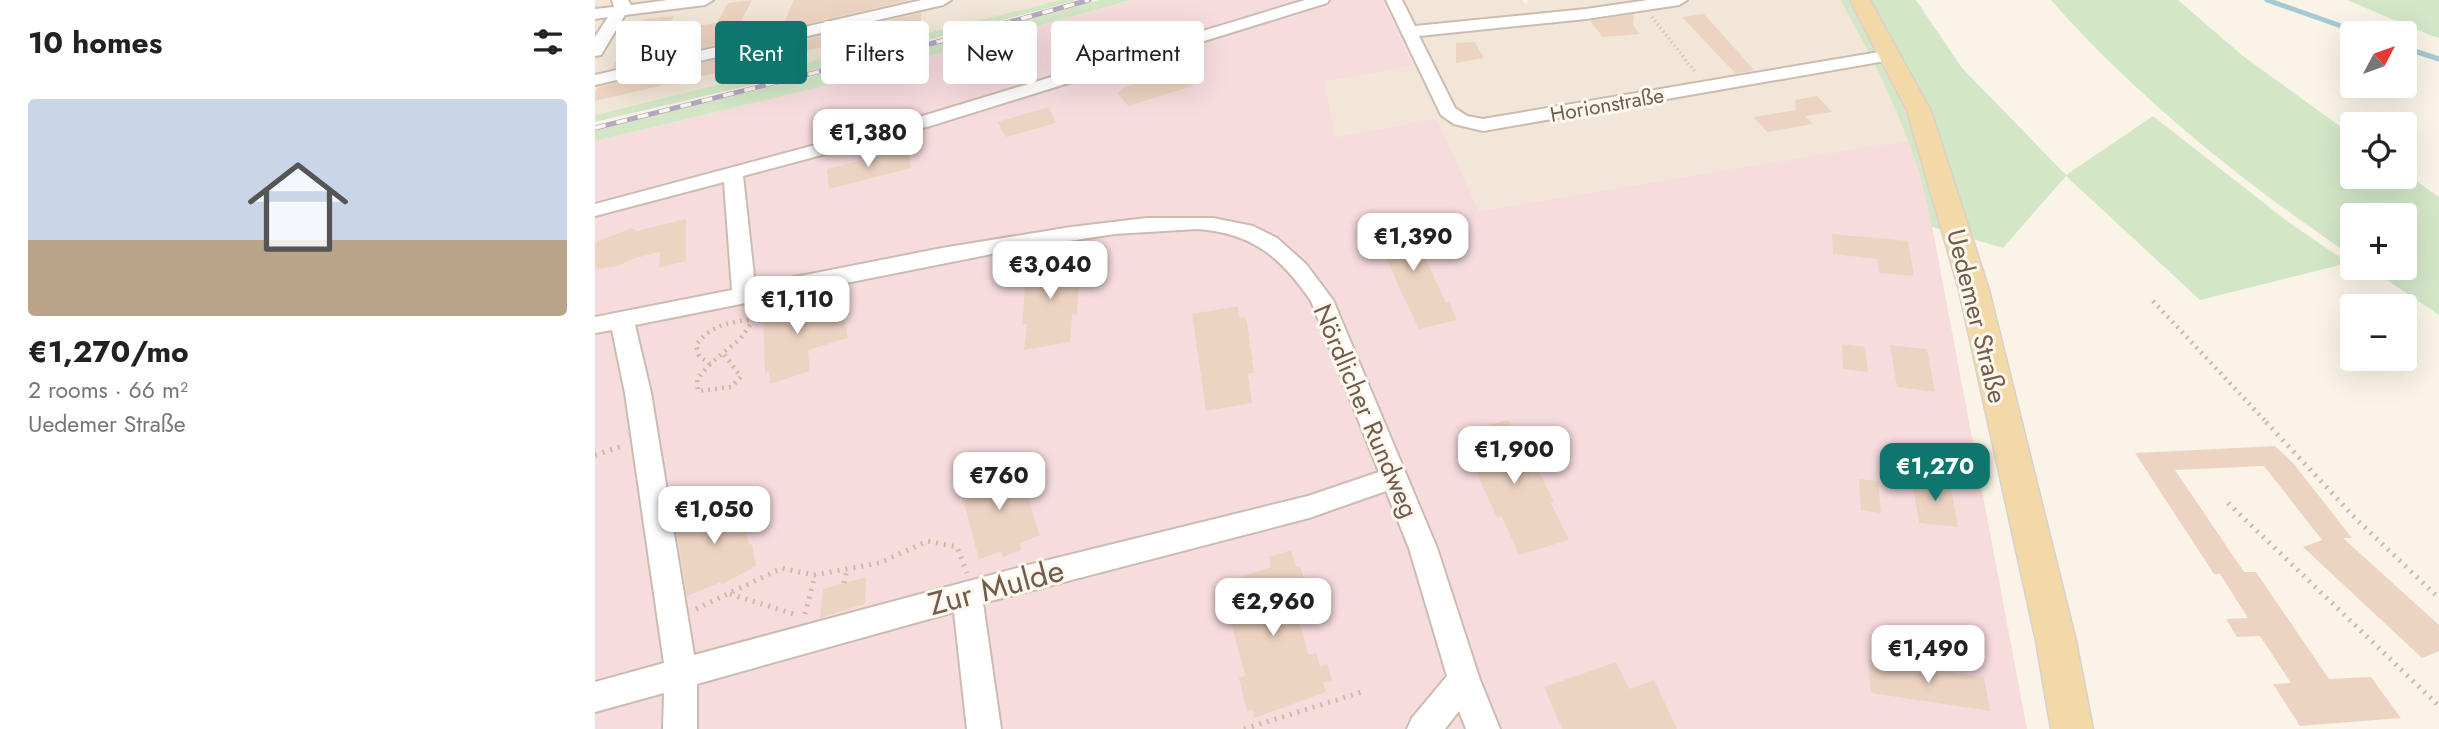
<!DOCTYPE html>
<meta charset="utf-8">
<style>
body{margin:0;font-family:Jost,sans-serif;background:#f2f2f2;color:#222;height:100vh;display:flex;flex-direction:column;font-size:26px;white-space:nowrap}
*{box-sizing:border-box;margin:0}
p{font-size:23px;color:#767676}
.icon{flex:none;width:38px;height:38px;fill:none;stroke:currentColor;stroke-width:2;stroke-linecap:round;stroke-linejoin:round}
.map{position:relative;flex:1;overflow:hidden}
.sheet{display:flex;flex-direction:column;background:#fff;width:595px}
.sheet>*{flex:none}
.banner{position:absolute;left:21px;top:21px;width:665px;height:63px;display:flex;gap:14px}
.needle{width:46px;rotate:49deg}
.buttons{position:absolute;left:1745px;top:21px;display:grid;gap:14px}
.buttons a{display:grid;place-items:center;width:77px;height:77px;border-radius:7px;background:#fff;box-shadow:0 7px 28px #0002;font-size:35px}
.price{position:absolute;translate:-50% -60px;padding:0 16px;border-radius:14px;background:#fff;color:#222;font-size:23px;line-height:46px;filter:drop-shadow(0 2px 4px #0008)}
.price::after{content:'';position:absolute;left:50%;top:42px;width:21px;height:16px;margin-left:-10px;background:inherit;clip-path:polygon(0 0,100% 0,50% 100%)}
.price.active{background:#0f766e;color:#fff}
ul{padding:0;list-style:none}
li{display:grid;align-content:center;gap:14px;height:371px;padding:0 28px}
li span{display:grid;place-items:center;height:217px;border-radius:7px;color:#555}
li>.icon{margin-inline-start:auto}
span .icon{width:126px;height:126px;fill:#fffc;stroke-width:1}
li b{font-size:30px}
h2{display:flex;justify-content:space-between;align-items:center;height:84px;padding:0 28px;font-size:30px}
.tag{padding:0 24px;border-radius:7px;background:#fff;box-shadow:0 7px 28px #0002;font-size:24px;line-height:63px}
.tag.active{background:#0f766e;color:#fff}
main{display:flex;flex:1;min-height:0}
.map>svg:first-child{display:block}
.residential{fill:#f1e6d7}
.medical{fill:#f7dcde}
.green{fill:#d3e7c7}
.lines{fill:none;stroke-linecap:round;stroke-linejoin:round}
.stream{stroke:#a5cad3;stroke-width:5}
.building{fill:#edd4c2}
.minor-casing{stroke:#cbbcaf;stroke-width:4}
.major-casing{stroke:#d8d1cd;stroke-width:3}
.path-far2{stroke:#d2b8a5;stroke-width:3.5;stroke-dasharray:1 3.5;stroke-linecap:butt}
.path-far1{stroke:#d2b8a5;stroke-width:4.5;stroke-dasharray:2 5;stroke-linecap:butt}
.path{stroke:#d2b8a5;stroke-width:5;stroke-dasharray:2 6;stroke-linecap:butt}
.minor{fill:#fff;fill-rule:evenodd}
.major{fill:#f2d9a7;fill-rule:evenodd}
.rail-casing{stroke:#b7a7c3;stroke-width:5}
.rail{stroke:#fdf8ed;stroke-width:3.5;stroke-dasharray:11;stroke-linecap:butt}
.labels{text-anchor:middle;stroke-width:6;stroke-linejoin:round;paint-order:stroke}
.far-street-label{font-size:21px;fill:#725c4e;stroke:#fdf8ed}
.street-label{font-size:26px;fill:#725c4e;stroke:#fdf8ed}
.near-street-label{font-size:32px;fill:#725c4e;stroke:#fdf8ed}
</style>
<main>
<section class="sheet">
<h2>10 homes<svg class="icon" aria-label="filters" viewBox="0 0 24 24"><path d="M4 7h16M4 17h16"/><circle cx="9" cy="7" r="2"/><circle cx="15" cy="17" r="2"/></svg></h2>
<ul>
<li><span style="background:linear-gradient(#c9d6e8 65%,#b9a48a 0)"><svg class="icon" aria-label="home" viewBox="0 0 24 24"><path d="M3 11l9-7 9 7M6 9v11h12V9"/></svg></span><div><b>€1,270/mo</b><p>2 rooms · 66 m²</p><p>Uedemer Straße</p></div></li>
</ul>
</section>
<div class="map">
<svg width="1844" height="729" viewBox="0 0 1844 729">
<rect width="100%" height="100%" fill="#faf4e8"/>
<g class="residential">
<polygon points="0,0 466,0 0,115"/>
<polygon points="788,0 927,0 932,5 933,0 1245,0 1286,72 1314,140 884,211 842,118 741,137 730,80 818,66"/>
</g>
<polygon class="medical" points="536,0 788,0 818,66 730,81 741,137 842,118 884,211 1314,140 1332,199 1432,729 0,729 0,141 225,87"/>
<g class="green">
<polygon points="466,0 483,0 236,66 0,122 0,115"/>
<polygon points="504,0 536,0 225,87 0,141 0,129 224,75"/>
<path d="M 1245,0 L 1253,0 L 1281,50 L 1317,126 L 1352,231 L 1337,227 C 1322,145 1286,72 1245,0 Z"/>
<polygon points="1274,0 1321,0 1367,68 1471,175 1558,116 1692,221 1753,263 1605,300 1471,176 1408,248 1374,238 1335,110"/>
<path d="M 1456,0 L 1583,0 L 1648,56 L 1757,135 L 1757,177 L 1810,177 L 1810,173 L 1844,197 L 1844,315 L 1774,268 L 1810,268 L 1810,215 L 1757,215 L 1757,256 C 1650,184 1541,97 1456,0 Z"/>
<polygon points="1752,0 1844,0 1844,38 1837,36"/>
</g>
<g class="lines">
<g class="stream">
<polyline points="1672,0 1766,33"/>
<polyline points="1810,48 1844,59"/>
</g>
</g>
<g class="building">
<polygon points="157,0 136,41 16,69 49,19 79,16 71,30 122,23 133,3"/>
<polygon points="199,0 315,0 186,30"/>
<polygon points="326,13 326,22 319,25 173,60 179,47"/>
<polygon points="1039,14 1038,25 1045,34 1008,37 995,21"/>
<polygon points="1109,14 1159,70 1141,74 1087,17"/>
<polygon points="880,42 889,58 861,63 861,43"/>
<polygon points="128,58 120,73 0,101 0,93 4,87"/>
<polygon points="585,73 597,86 533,106 523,93 532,86"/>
<polygon points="1222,96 1237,112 1210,116 1218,124 1172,132 1159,117 1201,110 1200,100"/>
<polygon points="454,107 461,123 411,137 402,122"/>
<polygon points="312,149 316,168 234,189 232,169"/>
<polygon points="811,215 851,303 854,302 862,320 824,329 804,287 776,222"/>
<polygon points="91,219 91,261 64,268 65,252 37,259 23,266 0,269 0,242 37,228 42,231"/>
<polygon points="1237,234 1313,241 1319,276 1284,273 1282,259 1238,254"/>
<polygon points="480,254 479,265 483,264 482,270 485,269 482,314 477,315 475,342 429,350 432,324 427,325 432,262"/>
<polygon points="199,296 200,307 206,305 207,314 247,305 253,338 213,350 215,371 175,384 174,372 170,373 168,306"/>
<polygon points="643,306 645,318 650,317 652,322 659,373 653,374 657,403 611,411 597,314"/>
<polygon points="1247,344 1270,347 1273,372 1248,369"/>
<polygon points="1295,345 1332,349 1340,392 1302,387"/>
<polygon points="913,420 920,434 923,432 929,441 959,502 956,503 974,540 924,555 907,517 902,518 864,433"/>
<polygon points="1680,446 1698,463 1757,538 1748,538 1844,625 1844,651 1827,658 1708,547 1727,540 1669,466 1580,470 1649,572 1661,572 1734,679 1776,677 1806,718 1705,726 1678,684 1696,683 1665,636 1642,637 1631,619 1653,618 1625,574 1619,574 1540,453"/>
<polygon points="421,462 445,535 425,543 426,550 408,557 406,551 384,560 364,483"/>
<polygon points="1264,479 1283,481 1286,513 1266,510"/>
<polygon points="1317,479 1355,483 1363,527 1324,523"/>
<polygon points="144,495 154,545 157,544 161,566 126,585 126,582 92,596 80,521"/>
<polygon points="696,550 701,567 705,566 713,592 697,597 714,655 721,652 725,667 732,664 737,680 728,683 731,692 659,718 657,710 652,712 644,678 650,675 627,588 647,582 646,577 676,567 674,557"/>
<polygon points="271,577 270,604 225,618 228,589"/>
<polygon points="1273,660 1389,677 1395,711 1276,693"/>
<polygon points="1021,662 1034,689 1059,680 1082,729 967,729 949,687"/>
</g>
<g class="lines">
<defs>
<g id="minor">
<polygon points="17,0 33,0 36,5 73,0 118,0 110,5 30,15 6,55 0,56 0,37 13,17 0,19 0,9 19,7"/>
<polygon points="327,0 356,0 348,5 0,85 0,75"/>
<path d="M 710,0 L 734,0 L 732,3 L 335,126 L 148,176 L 160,285 L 347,248 L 476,227 L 552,218 L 618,218 L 658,226 L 682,238 L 711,264 L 738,300 L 842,548 L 885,680 L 905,729 L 871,729 L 864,711 L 850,729 L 812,729 L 817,718 L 852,676 L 814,548 L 791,491 L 714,518 L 388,603 L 406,729 L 372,729 L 359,612 L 102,684 L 102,729 L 68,729 L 69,693 L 0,712 L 0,682 L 69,663 L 30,393 L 17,330 L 0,333 L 0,317 L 137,290 L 129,182 L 0,216 L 0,204 L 321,118 ZM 602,229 C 657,233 685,256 716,301 L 784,472 L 713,496 L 437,564 L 99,655 L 56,393 L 40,325 L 412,251 L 519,234 Z"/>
<polygon points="791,0 807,0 820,26 991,9 1053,0 1092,0 1084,5 991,19 824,36 860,108 872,116 888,119 1296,50 1305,55 1296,60 888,131 859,124 846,115"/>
</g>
<polygon id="major" points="1255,0 1275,0 1336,111 1394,290 1481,641 1498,729 1456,729 1441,641 1364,290 1312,111"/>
</defs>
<use href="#minor" class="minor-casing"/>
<use href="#major" class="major-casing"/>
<polyline class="path-far2" points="1057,17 1101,73"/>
<g class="path-far1">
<polyline points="1558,301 1673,424"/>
<polyline points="159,310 159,319"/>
<path d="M 159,319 L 146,338 L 115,364 L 104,356 L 101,345 C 115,325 136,322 159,319 Z"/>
<polyline points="115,364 102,379 103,391 136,387 146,377 128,353"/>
</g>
<g class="path">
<polyline points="1671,422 1763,521 1844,598"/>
<polyline points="0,455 28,446"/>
<polyline points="1633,503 1844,706"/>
<polyline points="249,583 252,569"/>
<polyline points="135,594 202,615"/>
<polyline points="101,609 187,568 219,575 284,563 333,541 362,547 372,573"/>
<polyline points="210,614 220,575"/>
<polyline points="649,729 767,692"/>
</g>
<use href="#minor" class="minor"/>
<use href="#major" class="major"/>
<defs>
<polyline id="rail" points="0,128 346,41 494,0"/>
</defs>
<use href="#rail" class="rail-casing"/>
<use href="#rail" class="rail"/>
</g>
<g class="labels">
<g class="far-street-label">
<text transform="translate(1012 105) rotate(-10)" y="7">Horionstraße</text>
</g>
<g class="street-label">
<text transform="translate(1382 316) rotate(76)" y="9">Uedemer Straße</text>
<text transform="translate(771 411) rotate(67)" y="9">Nördlicher Rundweg</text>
</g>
<g class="near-street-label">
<text transform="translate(401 587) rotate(-15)" y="11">Zur Mulde</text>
</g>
</g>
</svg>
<div class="buttons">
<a><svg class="needle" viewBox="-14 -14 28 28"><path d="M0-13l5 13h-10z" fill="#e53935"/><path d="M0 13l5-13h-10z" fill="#767676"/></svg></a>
<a><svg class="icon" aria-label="locate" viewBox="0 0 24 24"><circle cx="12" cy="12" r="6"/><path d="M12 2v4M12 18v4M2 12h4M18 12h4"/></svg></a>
<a>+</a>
<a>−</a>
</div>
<b class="price" style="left:273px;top:169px">€1,380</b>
<b class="price" style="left:818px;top:273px">€1,390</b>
<b class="price" style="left:455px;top:301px">€3,040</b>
<b class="price" style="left:202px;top:336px">€1,110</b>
<b class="price" style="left:919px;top:486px">€1,900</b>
<b class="price active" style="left:1340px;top:503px">€1,270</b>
<b class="price" style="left:404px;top:512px">€760</b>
<b class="price" style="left:119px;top:546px">€1,050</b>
<b class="price" style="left:678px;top:638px">€2,960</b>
<b class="price" style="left:1333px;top:685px">€1,490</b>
<div class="banner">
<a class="tag">Buy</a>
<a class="tag active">Rent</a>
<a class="tag">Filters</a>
<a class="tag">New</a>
<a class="tag">Apartment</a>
</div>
</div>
</main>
